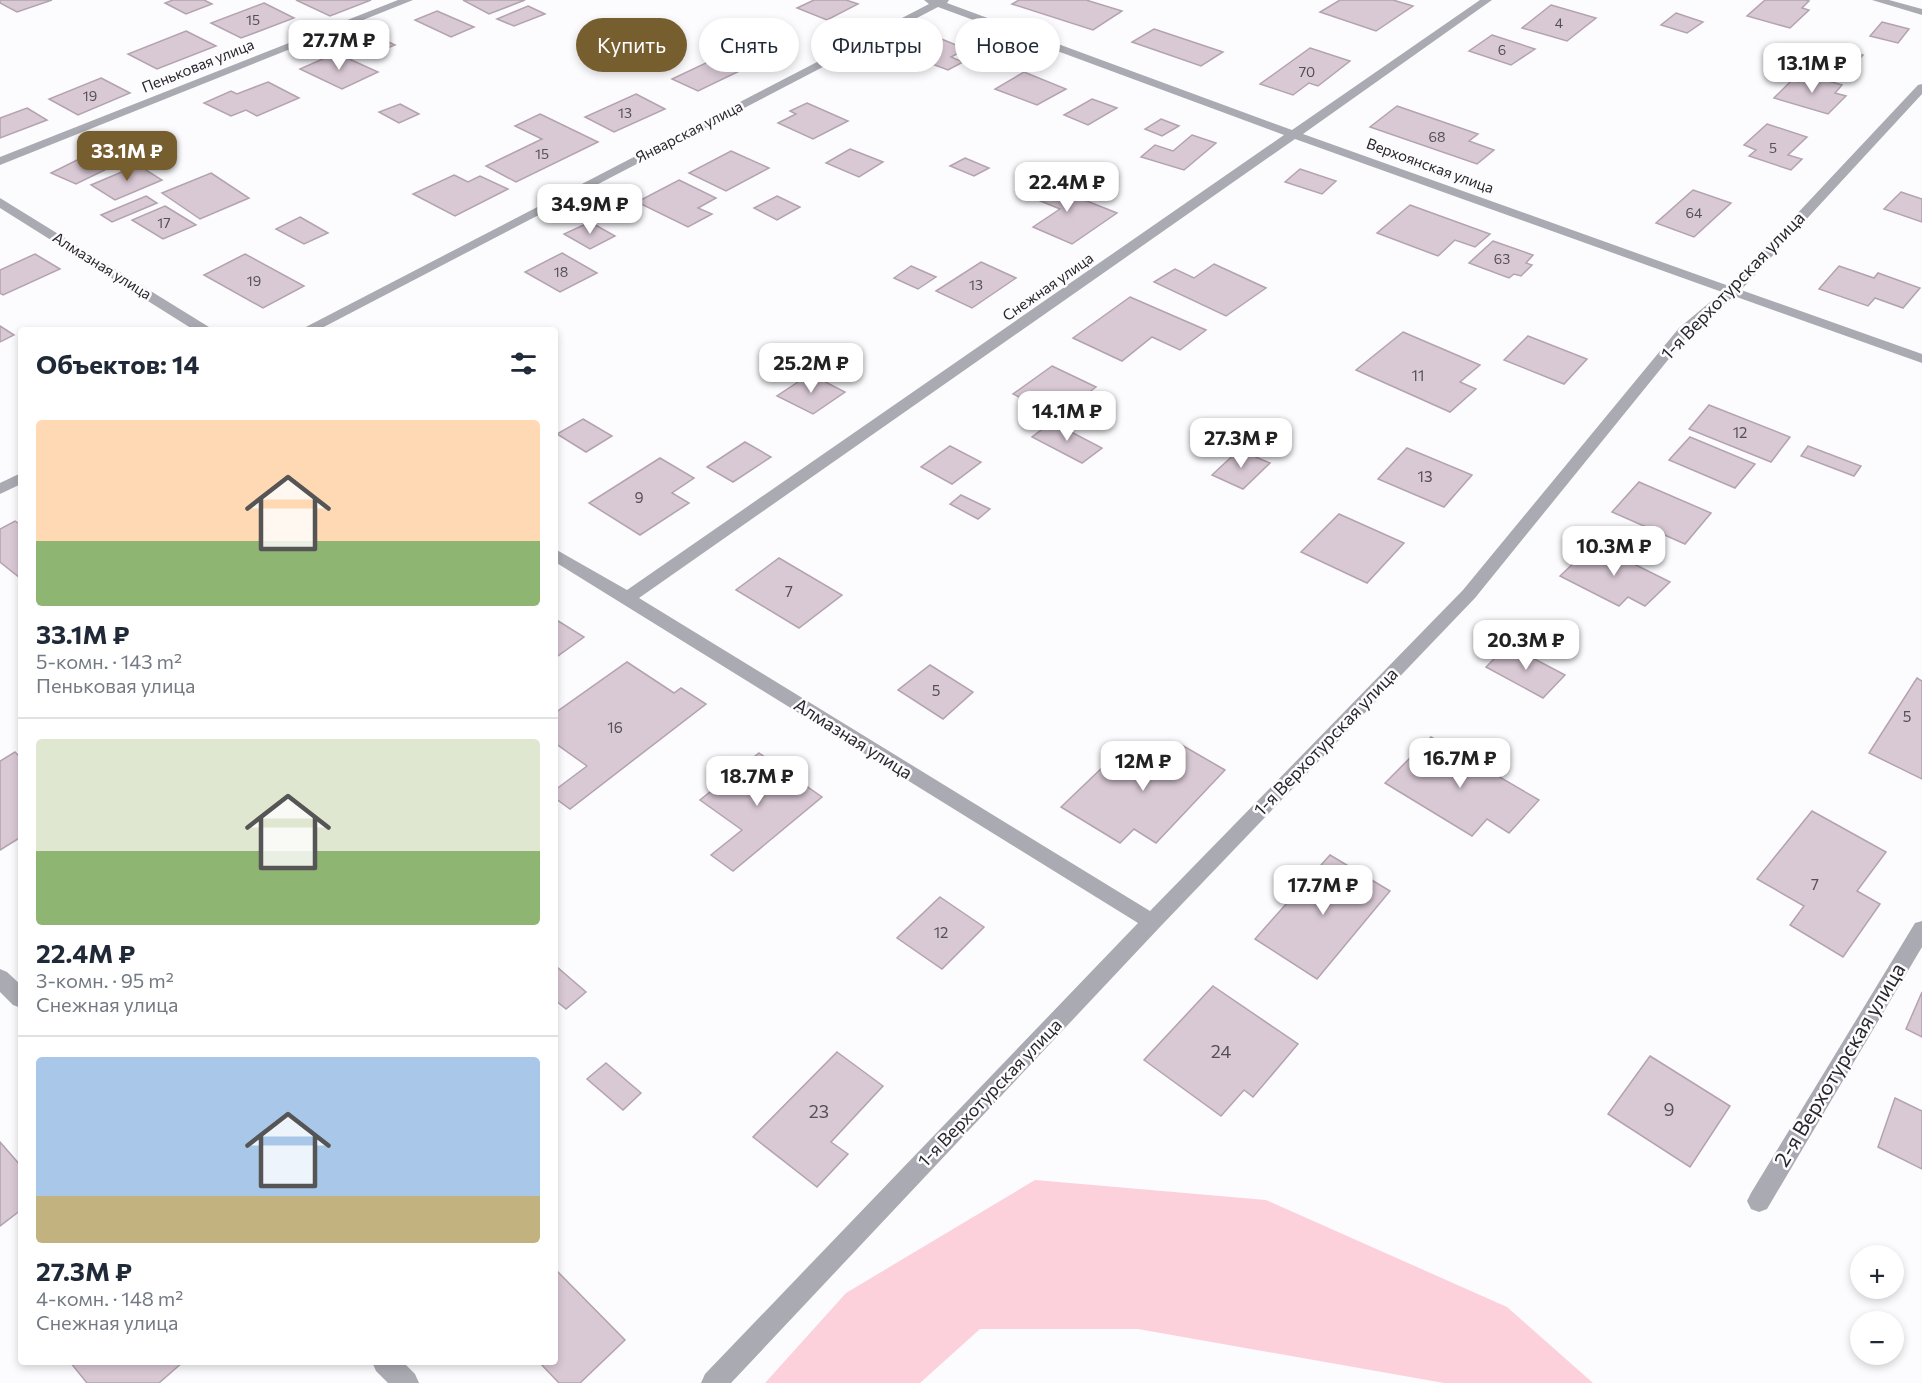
<!DOCTYPE html>
<html lang="ru">
<meta charset="utf-8">
<style>
body{margin:0;font-family:Commissioner,sans-serif;background:#f2f2f3;color:#1f2937;height:100vh;display:flex;flex-direction:column;font-size:22px;white-space:nowrap}
*{box-sizing:border-box;margin:0}
p{font-size:20px;color:#747a83}
.icon{flex:none;width:33px;height:33px;fill:none;stroke:currentColor;stroke-width:2;stroke-linecap:round;stroke-linejoin:round}
.map{position:relative;flex:1;overflow:hidden}
.panel{position:absolute;left:18px;top:327px;width:540px;height:1038px;display:flex;flex-direction:column;background:#fff;border-radius:6px;box-shadow:0 3px 9px #0003}
.panel>*{flex:none}
.banner{position:absolute;left:576px;top:18px;width:570px;height:54px;display:flex;gap:12px}
.tools{position:absolute;left:1850px;top:1245px;display:grid;gap:12px}
.tools a{display:grid;place-items:center;width:54px;height:54px;border-radius:50%;background:#fff;box-shadow:0 3px 9px #0003;font-size:30px}
.price{position:absolute;translate:-50% -51px;padding:0 14px;border-radius:12px;background:#fff;color:#222;font-size:20px;line-height:39px;filter:drop-shadow(0 2px 3px #0008)}
.price::after{content:'';position:absolute;left:50%;top:36px;width:18px;height:14px;margin-left:-9px;background:inherit;clip-path:polygon(0 0,100% 0,50% 100%)}
.price.selected{background:#775e2f;color:#fff}
ul{padding:0;list-style:none}
li{display:grid;align-content:center;gap:12px;height:318px;padding:0 18px}
li+li{border-top:2px solid #e0e1e3}
li span{display:grid;place-items:center;height:186px;border-radius:6px;color:#555}
li>.icon{margin-inline-start:auto}
span .icon{width:108px;height:108px;fill:#fffc;stroke-width:1}
li b{font-size:26px}
h2{display:flex;justify-content:space-between;align-items:center;height:72px;padding:0 18px;font-size:26px}
.pill{padding:0 21px;border-radius:27px;background:#fff;box-shadow:0 3px 9px #0003;font-size:21px;line-height:54px}
.pill.selected{background:#775e2f;color:#fff}
.map>svg:first-child{display:block}
.green{fill:#fdd1dc}
.building{fill:#d9c9d5;stroke:#b3a3af;stroke-width:1.5}
.lines{fill:none;stroke-linecap:round;stroke-linejoin:round}
.street{fill:#aaabb2;fill-rule:evenodd}
.labels{text-anchor:middle;stroke-width:5;stroke-linejoin:round;paint-order:stroke}
.far-number-label{font-size:14px;fill:#554f56}
.far-street-label{font-size:15px;fill:#29262c;stroke:#fcfbfe}
.number-label{font-size:15px;fill:#554f56}
.street-label{font-size:18px;fill:#29262c;stroke:#fcfbfe}
.near-number-label{font-size:18px;fill:#554f56}
.near-street-label{font-size:21px;fill:#29262c;stroke:#fcfbfe}
</style>
<div class="map">
<svg width="1922" height="1383" viewBox="0 0 1922 1383">
<rect width="100%" height="100%" fill="#fcfbfe"/>
<polygon class="green" points="1035,1180 1266,1200 1507,1307 1593,1383 1444,1383 1138,1329 980,1329 920,1383 765,1383 846,1293"/>
<g class="building">
<polygon points="0,0 52,0 17,12 0,3"/>
<polygon points="173,0 204,0 212,4 186,14 165,3"/>
<polygon points="296,0 371,0 330,16"/>
<polygon points="463,0 525,0 489,14"/>
<polygon points="814,0 846,0 858,4 827,20 797,8"/>
<polygon points="1019,0 1086,0 1122,11 1093,30 1012,4"/>
<polygon points="1340,0 1393,0 1413,6 1376,31 1320,12"/>
<polygon points="1765,0 1805,0 1809,1 1802,8 1809,10 1790,28 1747,16"/>
<polygon points="264,3 294,18 241,38 211,23"/>
<polygon points="1551,5 1596,18 1567,41 1522,28"/>
<polygon points="528,6 545,14 514,26 497,19"/>
<polygon points="437,11 474,27 451,37 415,20"/>
<polygon points="1676,13 1703,22 1687,33 1661,25"/>
<polygon points="1882,22 1909,29 1898,43 1870,36"/>
<polygon points="1154,29 1223,52 1201,66 1132,42"/>
<polygon points="186,31 216,46 157,69 128,54"/>
<polygon points="766,31 788,41 770,49 748,40"/>
<polygon points="374,35 395,45 375,53 354,43"/>
<polygon points="1492,35 1535,49 1511,65 1469,51"/>
<polygon points="939,38 966,49 951,57 963,62 948,70 908,55"/>
<polygon points="1833,46 1863,55 1845,74 1804,63 1815,51 1825,54"/>
<polygon points="1310,48 1350,61 1318,86 1309,83 1293,95 1260,84"/>
<polygon points="336,53 378,72 342,89 300,69"/>
<polygon points="727,53 754,64 698,91 672,79"/>
<polygon points="1024,72 1066,89 1037,105 995,89"/>
<polygon points="1807,75 1842,85 1835,93 1846,96 1828,114 1774,98 1792,80 1799,82"/>
<polygon points="101,78 130,93 78,115 49,99"/>
<polygon points="268,82 299,98 257,116 246,110 231,116 204,103 231,91 237,94"/>
<polygon points="636,94 665,109 614,132 585,117"/>
<polygon points="1092,99 1117,108 1088,125 1064,115"/>
<polygon points="807,103 848,121 813,139 778,123 796,114 790,111"/>
<polygon points="400,104 419,114 399,123 379,112"/>
<polygon points="1397,106 1478,134 1469,141 1494,150 1477,164 1370,127"/>
<polygon points="27,108 47,120 0,138 0,118"/>
<polygon points="540,114 598,142 516,182 486,166 542,139 515,126"/>
<polygon points="1161,119 1179,126 1162,136 1145,129"/>
<polygon points="1767,124 1807,137 1788,155 1802,159 1791,170 1749,156 1756,150 1744,145"/>
<polygon points="1192,135 1216,143 1184,170 1141,157 1155,145 1173,151"/>
<polygon points="850,149 883,162 859,177 826,163"/>
<polygon points="731,151 769,168 726,191 689,173"/>
<polygon points="91,153 117,164 76,184 51,173"/>
<polygon points="965,158 989,168 974,176 950,166"/>
<polygon points="138,165 162,180 115,200 91,185"/>
<polygon points="1300,169 1336,181 1322,194 1285,182"/>
<polygon points="211,173 249,198 200,219 162,193"/>
<polygon points="454,175 468,182 480,176 508,189 455,216 413,194"/>
<polygon points="679,180 716,198 698,208 712,214 688,227 637,202"/>
<polygon points="1034,180 1117,213 1072,244 1033,227 1060,209 1016,191"/>
<polygon points="1693,190 1731,203 1694,237 1656,223"/>
<polygon points="1901,192 1922,199 1922,222 1884,209"/>
<polygon points="146,196 157,203 112,222 101,215"/>
<polygon points="777,196 800,207 777,220 754,208"/>
<polygon points="1410,205 1490,234 1475,247 1455,240 1438,256 1377,233"/>
<polygon points="165,206 196,225 163,239 132,220"/>
<polygon points="300,217 328,233 304,244 276,229"/>
<polygon points="590,222 615,236 590,249 564,234"/>
<polygon points="1493,241 1533,255 1526,263 1532,265 1521,276 1514,274 1509,278 1469,263"/>
<polygon points="562,253 597,273 560,292 525,272"/>
<polygon points="35,254 60,269 3,295 0,293 0,270"/>
<polygon points="245,254 304,286 263,308 204,275"/>
<polygon points="981,262 1016,278 972,308 936,291"/>
<polygon points="1214,264 1266,288 1226,316 1154,282 1175,269 1194,278"/>
<polygon points="911,266 936,277 918,289 894,278"/>
<polygon points="1839,266 1874,278 1878,273 1920,288 1903,308 1875,298 1868,306 1819,289"/>
<polygon points="1130,297 1206,330 1180,350 1152,337 1122,361 1073,338"/>
<polygon points="0,326 14,335 0,342"/>
<polygon points="1403,332 1480,365 1460,382 1476,389 1450,412 1356,370"/>
<polygon points="1528,336 1587,359 1564,384 1504,360"/>
<polygon points="1052,366 1096,387 1057,416 1013,394"/>
<polygon points="810,374 845,392 813,414 777,396"/>
<polygon points="1709,405 1790,437 1771,462 1689,429"/>
<polygon points="583,419 612,436 586,452 557,434"/>
<polygon points="1052,422 1102,448 1082,463 1032,437"/>
<polygon points="1690,437 1755,464 1735,488 1669,460"/>
<polygon points="745,442 771,457 733,482 707,467"/>
<polygon points="950,446 981,462 952,484 921,467"/>
<polygon points="1808,446 1861,466 1854,476 1801,456"/>
<polygon points="1407,448 1472,475 1444,507 1378,479"/>
<polygon points="1239,450 1270,463 1243,489 1212,475"/>
<polygon points="660,458 694,478 672,493 689,503 640,535 589,503"/>
<polygon points="1639,482 1711,513 1685,544 1612,512"/>
<polygon points="961,495 990,509 978,519 950,504"/>
<polygon points="1339,514 1404,543 1367,583 1301,552"/>
<polygon points="15,521 21,525 20,578 0,562 0,529"/>
<polygon points="1594,544 1670,582 1645,606 1628,597 1619,606 1560,576"/>
<polygon points="779,558 842,595 799,628 736,590"/>
<polygon points="555,619 584,637 555,658"/>
<polygon points="1508,645 1565,675 1543,698 1486,667"/>
<polygon points="627,662 674,693 681,688 706,704 570,809 555,798 555,790 587,766 555,743 555,713"/>
<polygon points="930,665 973,692 943,719 898,690"/>
<polygon points="1917,678 1922,681 1922,779 1869,753"/>
<polygon points="1431,737 1539,800 1509,833 1487,819 1472,836 1385,783"/>
<polygon points="1129,742 1162,761 1180,744 1225,770 1156,843 1134,829 1120,843 1061,807"/>
<polygon points="15,752 21,758 21,837 0,850 0,761"/>
<polygon points="759,753 822,797 733,871 711,855 742,830 700,800"/>
<polygon points="1812,811 1886,852 1857,891 1880,904 1843,957 1790,925 1804,906 1757,879"/>
<polygon points="1330,855 1390,891 1317,979 1255,939"/>
<polygon points="940,897 984,927 942,969 897,938"/>
<polygon points="557,967 586,992 566,1009 555,1000"/>
<polygon points="1213,986 1298,1044 1253,1097 1244,1090 1221,1116 1144,1060"/>
<polygon points="1922,992 1922,1037 1906,1029"/>
<polygon points="837,1052 883,1086 831,1142 848,1154 817,1187 753,1137"/>
<polygon points="1650,1056 1730,1106 1690,1167 1608,1114"/>
<polygon points="606,1063 641,1093 623,1110 587,1079"/>
<polygon points="1895,1098 1922,1111 1922,1169 1878,1147"/>
<polygon points="0,1142 21,1166 21,1210 0,1226"/>
<polygon points="556,1270 625,1340 580,1383 559,1383 539,1362 555,1362"/>
<polygon points="70,1362 183,1362 159,1383 87,1383"/>
</g>
<g class="lines">
<g class="street">
<polygon points="398,0 413,0 0,165 0,157"/>
<path d="M 924,0 L 949,0 L 947,3 L 1292,130 L 1480,0 L 1492,0 L 1303,134 L 1729,286 L 1918,85 L 1922,84 L 1922,94 L 1741,290 L 1922,354 L 1922,363 L 1734,296 L 1689,334 L 1475,598 L 1159,928 L 731,1383 L 701,1383 L 705,1374 L 1138,923 L 555,562 L 555,549 L 627,590 L 1284,135 L 938,7 L 318,330 L 300,330 L 929,4 ZM 1295,139 L 1722,292 L 1679,328 L 1463,590 L 1150,911 L 639,598 Z"/>
<polygon points="1872,0 1889,0 1922,9 1922,15"/>
<polygon points="0,198 209,327 211,330 194,330 0,208"/>
<polygon points="21,473 21,484 0,494 0,483"/>
<polygon points="1922,921 1922,947 1767,1209 1759,1212 1751,1209 1747,1201 1751,1193 1915,923"/>
<polygon points="0,969 7,972 21,985 21,1008 13,1005 0,992"/>
<polygon points="372,1362 403,1362 415,1374 419,1383 388,1383 376,1371"/>
</g>
</g>
<g class="labels">
<g class="far-number-label">
<text x="253" y="25">15</text>
<text x="1559" y="28">4</text>
<text x="1502" y="55">6</text>
<text x="1307" y="77">70</text>
<text x="90" y="101">19</text>
<text x="625" y="118">13</text>
<text x="1437" y="142">68</text>
<text x="1773" y="153">5</text>
<text x="542" y="159">15</text>
<text x="1694" y="218">64</text>
<text x="164" y="228">17</text>
<text x="1502" y="264">63</text>
<text x="561" y="277">18</text>
<text x="254" y="286">19</text>
<text x="976" y="290">13</text>
</g>
<g class="far-street-label">
<text transform="translate(198 66) rotate(-22)" y="5">Пеньковая улица</text>
<text transform="translate(689 132) rotate(-27)" y="5">Январская улица</text>
<text transform="translate(1430 166) rotate(20)" y="5">Верхоянская улица</text>
<text transform="translate(102 266) rotate(32)" y="5">Алмазная улица</text>
<text transform="translate(1048 287) rotate(-35)" y="5">Снежная улица</text>
</g>
<g class="number-label">
<text x="1418" y="381">11</text>
<text x="1740" y="438">12</text>
<text x="1425" y="482">13</text>
<text x="639" y="503">9</text>
<text x="789" y="597">7</text>
<text x="936" y="696">5</text>
<text x="1907" y="722">5</text>
<text x="615" y="733">16</text>
<text x="1815" y="890">7</text>
<text x="941" y="938">12</text>
</g>
<g class="street-label">
<text transform="translate(1733 286) rotate(-46)" y="6">1-я Верхотурская улица</text>
<text transform="translate(853 739) rotate(32)" y="6">Алмазная улица</text>
<text transform="translate(1326 742) rotate(-46)" y="6">1-я Верхотурская улица</text>
<text transform="translate(990 1093) rotate(-46)" y="6">1-я Верхотурская улица</text>
</g>
<g class="near-number-label">
<text x="1221" y="1058">24</text>
<text x="1669" y="1116">9</text>
<text x="819" y="1118">23</text>
</g>
<g class="near-street-label">
<text transform="translate(1840 1065) rotate(-59)" y="7">2-я Верхотурская улица</text>
</g>
</g>
</svg>
<div class="tools">
<a>+</a>
<a>−</a>
</div>
<b class="price" style="left:339px;top:71px">27.7M ₽</b>
<b class="price" style="left:1812px;top:94px">13.1M ₽</b>
<b class="price selected" style="left:127px;top:182px">33.1M ₽</b>
<b class="price" style="left:1067px;top:213px">22.4M ₽</b>
<b class="price" style="left:590px;top:235px">34.9M ₽</b>
<b class="price" style="left:811px;top:394px">25.2M ₽</b>
<b class="price" style="left:1067px;top:442px">14.1M ₽</b>
<b class="price" style="left:1241px;top:469px">27.3M ₽</b>
<b class="price" style="left:1614px;top:577px">10.3M ₽</b>
<b class="price" style="left:1526px;top:671px">20.3M ₽</b>
<b class="price" style="left:1460px;top:789px">16.7M ₽</b>
<b class="price" style="left:1143px;top:792px">12M ₽</b>
<b class="price" style="left:757px;top:807px">18.7M ₽</b>
<b class="price" style="left:1323px;top:916px">17.7M ₽</b>
<div class="banner">
<a class="pill selected">Купить</a>
<a class="pill">Снять</a>
<a class="pill">Фильтры</a>
<a class="pill">Новое</a>
</div>
<section class="panel">
<h2>Объектов: 14<svg class="icon" aria-label="filters" viewBox="0 0 24 24"><path d="M4 7h16M4 17h16"/><circle cx="9" cy="7" r="2"/><circle cx="15" cy="17" r="2"/></svg></h2>
<ul>
<li><span style="background:linear-gradient(#ffd9b3 65%,#8fb573 0)"><svg class="icon" aria-label="home" viewBox="0 0 24 24"><path d="M3 11l9-7 9 7M6 9v11h12V9"/></svg></span><div><b>33.1M ₽</b><p>5-комн. · 143 m²</p><p>Пеньковая улица</p></div></li>
<li><span style="background:linear-gradient(#dfe7d0 60%,#8fb573 0)"><svg class="icon" aria-label="home" viewBox="0 0 24 24"><path d="M3 11l9-7 9 7M6 9v11h12V9"/></svg></span><div><b>22.4M ₽</b><p>3-комн. · 95 m²</p><p>Снежная улица</p></div></li>
<li><span style="background:linear-gradient(#a9c7e8 75%,#c2b280 0)"><svg class="icon" aria-label="home" viewBox="0 0 24 24"><path d="M3 11l9-7 9 7M6 9v11h12V9"/></svg></span><div><b>27.3M ₽</b><p>4-комн. · 148 m²</p><p>Снежная улица</p></div></li>
</ul>
</section>
</div>
